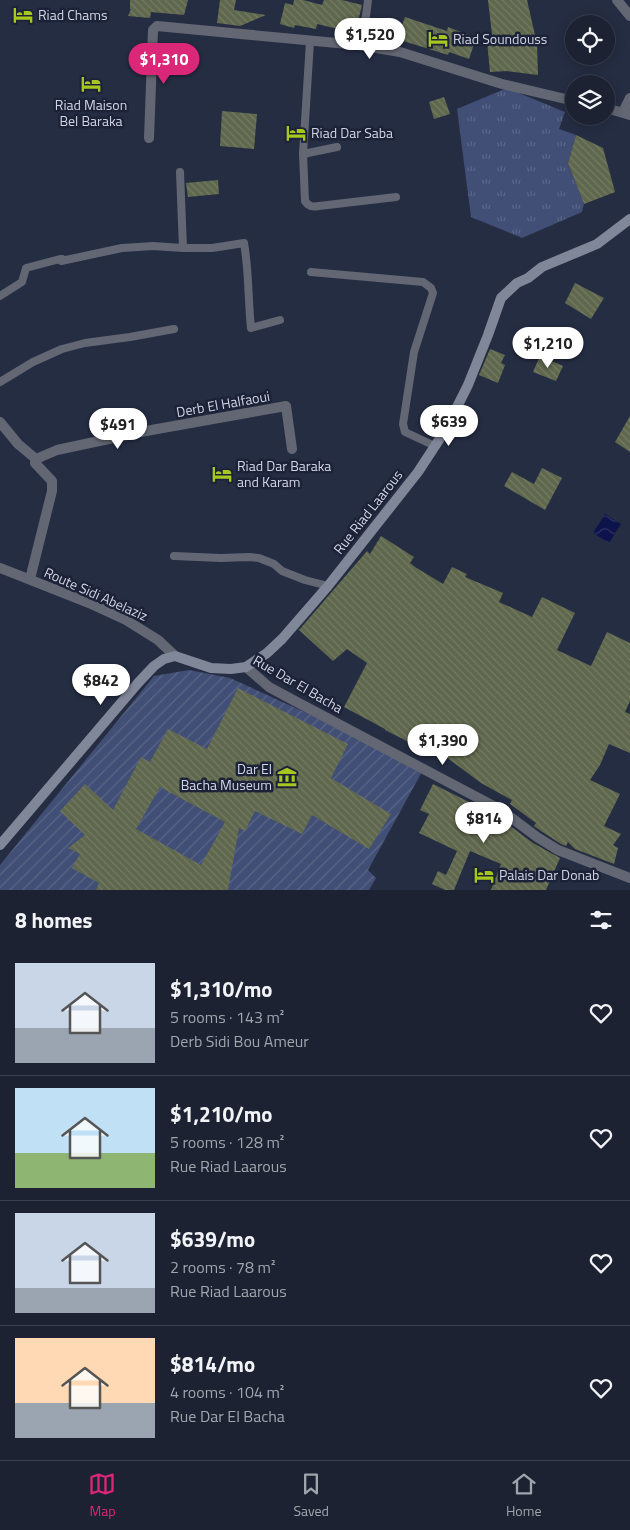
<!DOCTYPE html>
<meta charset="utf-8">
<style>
body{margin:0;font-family:"Titillium Web",sans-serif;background:#292f3e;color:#f1f3f6;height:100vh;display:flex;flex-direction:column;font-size:19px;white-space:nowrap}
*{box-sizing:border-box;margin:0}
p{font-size:16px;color:#a0a4ac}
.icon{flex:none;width:28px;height:28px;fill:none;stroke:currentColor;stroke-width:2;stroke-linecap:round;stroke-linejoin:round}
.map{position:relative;height:890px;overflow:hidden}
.drawer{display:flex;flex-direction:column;background:#1c2232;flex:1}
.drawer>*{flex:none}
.fabs{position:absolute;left:565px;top:15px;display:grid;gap:10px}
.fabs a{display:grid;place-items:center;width:50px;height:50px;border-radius:50%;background:#1c2232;box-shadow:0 2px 12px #0003,0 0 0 1px #3a3f4d;font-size:25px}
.price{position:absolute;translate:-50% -42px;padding:0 11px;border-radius:18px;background:#fff;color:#222;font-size:16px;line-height:32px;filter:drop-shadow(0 1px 2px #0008)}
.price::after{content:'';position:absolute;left:50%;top:30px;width:15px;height:11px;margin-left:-8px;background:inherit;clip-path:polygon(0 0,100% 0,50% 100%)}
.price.on{background:#db2777;color:#fff}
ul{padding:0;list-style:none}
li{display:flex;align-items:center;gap:15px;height:125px;padding:0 15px}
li+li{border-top:1px solid #3a3f4d}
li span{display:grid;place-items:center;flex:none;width:140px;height:100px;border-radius:0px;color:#555}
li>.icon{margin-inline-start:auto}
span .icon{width:60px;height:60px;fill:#fffc;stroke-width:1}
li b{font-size:21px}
h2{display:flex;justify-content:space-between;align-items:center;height:60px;padding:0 15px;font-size:21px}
.tab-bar{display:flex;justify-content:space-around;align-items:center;height:70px;border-top:1px solid #3a3f4d;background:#1c2232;font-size:14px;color:#a0a4ac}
.tab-bar a{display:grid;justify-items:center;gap:2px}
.tab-bar .on{color:#db2777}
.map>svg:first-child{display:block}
.park{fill:url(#park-tufts)}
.garden{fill:url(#garden-furrows)}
.water{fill:url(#water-waves)}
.building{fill:url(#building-back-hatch);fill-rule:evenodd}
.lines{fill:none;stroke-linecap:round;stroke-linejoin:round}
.lane{stroke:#636773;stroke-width:8}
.street{stroke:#636773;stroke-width:10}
.secondary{stroke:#808799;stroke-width:10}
.labels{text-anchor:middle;stroke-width:5;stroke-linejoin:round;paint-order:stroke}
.poi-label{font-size:14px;fill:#d0d5e4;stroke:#1c2338;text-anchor:start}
.street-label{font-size:14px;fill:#d0d5e4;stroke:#1c2338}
</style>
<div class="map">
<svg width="630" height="890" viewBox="0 0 630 890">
<defs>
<pattern id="park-tufts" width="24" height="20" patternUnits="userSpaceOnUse" patternTransform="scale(1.25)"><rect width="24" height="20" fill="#414e75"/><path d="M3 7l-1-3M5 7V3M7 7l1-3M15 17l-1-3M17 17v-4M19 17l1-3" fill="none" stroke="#5b6788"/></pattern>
<pattern id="garden-furrows" width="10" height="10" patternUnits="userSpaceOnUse" patternTransform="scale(1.25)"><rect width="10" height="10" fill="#414e75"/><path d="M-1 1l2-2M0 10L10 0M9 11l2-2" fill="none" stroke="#5b6788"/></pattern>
<pattern id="water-waves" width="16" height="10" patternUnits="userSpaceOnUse" patternTransform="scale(1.25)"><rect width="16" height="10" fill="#0c134b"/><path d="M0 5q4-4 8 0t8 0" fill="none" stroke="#2e3465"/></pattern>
<pattern id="building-back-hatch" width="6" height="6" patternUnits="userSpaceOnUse" patternTransform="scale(1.25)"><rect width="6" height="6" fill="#5f674c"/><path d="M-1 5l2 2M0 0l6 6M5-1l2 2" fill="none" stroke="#757c66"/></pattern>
</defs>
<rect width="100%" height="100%" fill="#252d43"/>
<polygon class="park" points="507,88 565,112 559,129 576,135 568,163 584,204 582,212 522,238 471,217 457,109"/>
<polygon class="garden" points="189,670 230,678 344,730 423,770 368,870 376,878 369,890 0,890 0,865 154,676"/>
<polygon class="water" points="605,514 621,524 609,543 593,533"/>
<g class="building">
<polygon points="130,0 188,0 184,15 151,12 150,18 128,16 131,9 130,9"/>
<polygon points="220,0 236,0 234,10 266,15 240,26 217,23"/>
<polygon points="294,0 303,0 322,5 324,0 342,0 362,5 355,33 317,24 316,29 295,25 294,28 280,24 285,3 293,5"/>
<polygon points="488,0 527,0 537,44 538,75 507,71 490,72 487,41 493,43"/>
<polygon points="405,17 447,31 448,27 476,38 469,59 449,52 448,55 397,39"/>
<polygon points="444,97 450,114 434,119 429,102"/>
<polygon points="222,111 257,114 254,149 220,146"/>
<polygon points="576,135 603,148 615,192 584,204 568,163"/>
<polygon points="218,180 219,194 188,197 186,183"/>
<polygon points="575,283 604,298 591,319 565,303"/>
<polygon points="490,349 505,355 501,363 505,365 498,383 479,375"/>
<polygon points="540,356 563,366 556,381 533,372"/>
<polygon points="630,416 630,452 615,442"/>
<polygon points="542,468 562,478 545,510 504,486 512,472 534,484"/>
<polygon points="381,536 414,557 410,563 415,567 443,584 452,567 467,574 465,577 503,593 499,602 532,617 542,597 575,613 557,650 591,666 607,632 630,643 630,701 625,712 630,714 630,753 609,744 600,765 590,780 620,794 604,826 621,834 613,845 618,848 614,864 575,849 568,842 566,846 561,844 541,831 534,826 536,823 510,804 512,800 481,783 430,745 426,752 401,738 385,730 385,729 344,707 367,663 347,649 333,661 299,630 367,551 370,554"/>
<path d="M 238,688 L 348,744 L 331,778 L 391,814 L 369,849 L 312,815 L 302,834 L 255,811 L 245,831 L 239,828 L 228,890 L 96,890 L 99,883 L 72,868 L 80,854 L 68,848 L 85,835 L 60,811 L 85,784 L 113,810 L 141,757 L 150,762 L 168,729 L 207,749 ZM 160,787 L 225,822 L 201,865 L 136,829 Z"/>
<polygon points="433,784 497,816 533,843 560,858 546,890 491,890 501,864 470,851 454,890 445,890 432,884 438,871 446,875 457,851 419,833 429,814 420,810"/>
</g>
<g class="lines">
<g class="lane">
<path d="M 310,41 L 303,154 L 305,201 C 309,207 313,207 319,206 L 396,197"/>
<polyline points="358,45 366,16 368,0"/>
<polyline points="303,154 337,147"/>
<path d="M 180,172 L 183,248 L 212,248 L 244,243 C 249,271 248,300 251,328 L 280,320"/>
<polyline points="311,272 423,282 431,288 433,293 414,352 403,424 405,432 435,446"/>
<polyline points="0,296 22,282 26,268 60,259 62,259 61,261 122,248 153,246 183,248"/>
<polyline points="0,382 33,362 62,349 85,343 130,337 174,329"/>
<polyline points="174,556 221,558 250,557 259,558 274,564 282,571 305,580 328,586"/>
</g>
<g class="street">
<polyline points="617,0 630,16"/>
<polyline points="606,108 630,115"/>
<polyline points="623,112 630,98"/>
<polyline points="149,138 153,30 157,26 358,45 400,52 502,84 574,101"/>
<polyline points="0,422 18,444 36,459"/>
<polyline points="0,568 89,603 126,620 158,640 175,656"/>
<polyline points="30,579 52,491 52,481 35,463 36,459 57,450 146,431 286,406 292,449"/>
<polyline points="246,667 269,687 293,700 501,810 537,837 558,850 630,878"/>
</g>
<polyline class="secondary" points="0,845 138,683 154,666 164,659 175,656 211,668 231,669 246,667 267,653 282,639 328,586 418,472 435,446 446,429 468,385 488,335 501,298 517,283 528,278 542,267 597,244 630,219"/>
</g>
<defs>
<symbol id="hotel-bare" viewBox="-9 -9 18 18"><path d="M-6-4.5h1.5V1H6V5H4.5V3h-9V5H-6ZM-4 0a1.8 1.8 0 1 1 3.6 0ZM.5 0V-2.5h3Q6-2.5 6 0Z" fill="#a7c71e" stroke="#1c2338" stroke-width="2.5" paint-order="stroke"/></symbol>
<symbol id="museum-bare" viewBox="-9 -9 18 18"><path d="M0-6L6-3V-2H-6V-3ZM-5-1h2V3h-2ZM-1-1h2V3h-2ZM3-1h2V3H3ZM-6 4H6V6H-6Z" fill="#a7c71e" stroke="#1c2338" stroke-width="2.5" paint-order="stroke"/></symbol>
</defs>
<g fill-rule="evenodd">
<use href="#hotel-bare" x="9" y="1" width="28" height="28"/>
<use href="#hotel-bare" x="424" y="25" width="28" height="28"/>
<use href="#hotel-bare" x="77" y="70" width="28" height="28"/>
<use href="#hotel-bare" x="282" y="119" width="28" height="28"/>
<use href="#hotel-bare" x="208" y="460" width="28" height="28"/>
<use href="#museum-bare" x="273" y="763" width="28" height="28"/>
<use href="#hotel-bare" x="470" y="861" width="28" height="28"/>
</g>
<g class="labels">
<g class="poi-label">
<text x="38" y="20">Riad Chams</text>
<text x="453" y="44">Riad Soundouss</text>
<text x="91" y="110" text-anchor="middle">Riad Maison<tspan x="91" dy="16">Bel Baraka</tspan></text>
<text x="311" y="138">Riad Dar Saba</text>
<text x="237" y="471">Riad Dar Baraka<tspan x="237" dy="16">and Karam</tspan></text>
<text x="272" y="774" text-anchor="end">Dar El<tspan x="272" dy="16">Bacha Museum</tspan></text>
<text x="499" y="880">Palais Dar Donab</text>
</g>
<g class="street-label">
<text transform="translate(223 404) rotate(-10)" y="5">Derb El Halfaoui</text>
<text transform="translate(368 512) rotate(-52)" y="5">Rue Riad Laarous</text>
<text transform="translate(96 594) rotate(24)" y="5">Route Sidi Abelaziz</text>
<text transform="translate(298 684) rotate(30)" y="5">Rue Dar El Bacha</text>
</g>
</g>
</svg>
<div class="fabs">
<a><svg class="icon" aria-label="locate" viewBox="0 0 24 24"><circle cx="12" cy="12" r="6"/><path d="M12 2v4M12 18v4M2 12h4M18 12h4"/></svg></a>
<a><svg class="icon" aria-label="layers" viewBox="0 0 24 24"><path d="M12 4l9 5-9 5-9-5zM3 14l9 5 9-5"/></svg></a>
</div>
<b class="price" style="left:370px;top:60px">$1,520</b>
<b class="price on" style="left:164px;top:85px">$1,310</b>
<b class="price" style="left:548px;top:369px">$1,210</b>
<b class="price" style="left:449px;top:447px">$639</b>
<b class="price" style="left:118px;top:450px">$491</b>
<b class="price" style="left:101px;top:706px">$842</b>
<b class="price" style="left:443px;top:766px">$1,390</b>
<b class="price" style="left:484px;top:844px">$814</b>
</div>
<section class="drawer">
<h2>8 homes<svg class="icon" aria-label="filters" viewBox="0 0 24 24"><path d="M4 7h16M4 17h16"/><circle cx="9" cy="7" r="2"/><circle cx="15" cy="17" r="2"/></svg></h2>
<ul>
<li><span style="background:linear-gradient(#c9d6e8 65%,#9aa5b1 0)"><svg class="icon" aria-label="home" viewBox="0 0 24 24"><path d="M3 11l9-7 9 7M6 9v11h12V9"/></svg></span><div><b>$1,310/mo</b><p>5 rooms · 143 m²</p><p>Derb Sidi Bou Ameur</p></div><svg class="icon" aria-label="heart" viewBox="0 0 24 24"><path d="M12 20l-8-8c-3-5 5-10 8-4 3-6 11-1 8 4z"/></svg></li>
<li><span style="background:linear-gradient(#bfe0f5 65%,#8fb573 0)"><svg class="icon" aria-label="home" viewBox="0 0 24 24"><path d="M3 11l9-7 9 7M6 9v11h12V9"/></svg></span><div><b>$1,210/mo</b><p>5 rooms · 128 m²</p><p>Rue Riad Laarous</p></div><svg class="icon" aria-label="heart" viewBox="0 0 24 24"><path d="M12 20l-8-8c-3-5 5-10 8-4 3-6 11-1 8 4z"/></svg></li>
<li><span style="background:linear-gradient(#c9d6e8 75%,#9aa5b1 0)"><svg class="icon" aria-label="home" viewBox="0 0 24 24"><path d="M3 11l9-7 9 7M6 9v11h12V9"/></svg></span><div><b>$639/mo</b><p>2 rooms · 78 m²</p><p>Rue Riad Laarous</p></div><svg class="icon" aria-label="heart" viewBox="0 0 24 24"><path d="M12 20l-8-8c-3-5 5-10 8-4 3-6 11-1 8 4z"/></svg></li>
<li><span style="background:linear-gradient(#ffd9b3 65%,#9aa5b1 0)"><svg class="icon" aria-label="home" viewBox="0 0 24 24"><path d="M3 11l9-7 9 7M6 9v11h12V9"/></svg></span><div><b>$814/mo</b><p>4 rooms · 104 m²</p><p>Rue Dar El Bacha</p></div><svg class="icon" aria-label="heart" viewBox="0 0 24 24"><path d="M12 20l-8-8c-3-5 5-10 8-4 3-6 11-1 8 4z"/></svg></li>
</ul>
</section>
<nav class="tab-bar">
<a class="on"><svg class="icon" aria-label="map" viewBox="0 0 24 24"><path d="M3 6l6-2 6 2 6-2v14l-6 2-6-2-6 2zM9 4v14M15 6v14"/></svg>Map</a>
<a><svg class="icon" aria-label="saved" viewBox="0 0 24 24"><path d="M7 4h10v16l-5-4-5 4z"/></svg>Saved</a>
<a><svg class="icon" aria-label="home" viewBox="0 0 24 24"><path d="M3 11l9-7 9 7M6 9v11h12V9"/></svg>Home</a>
</nav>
